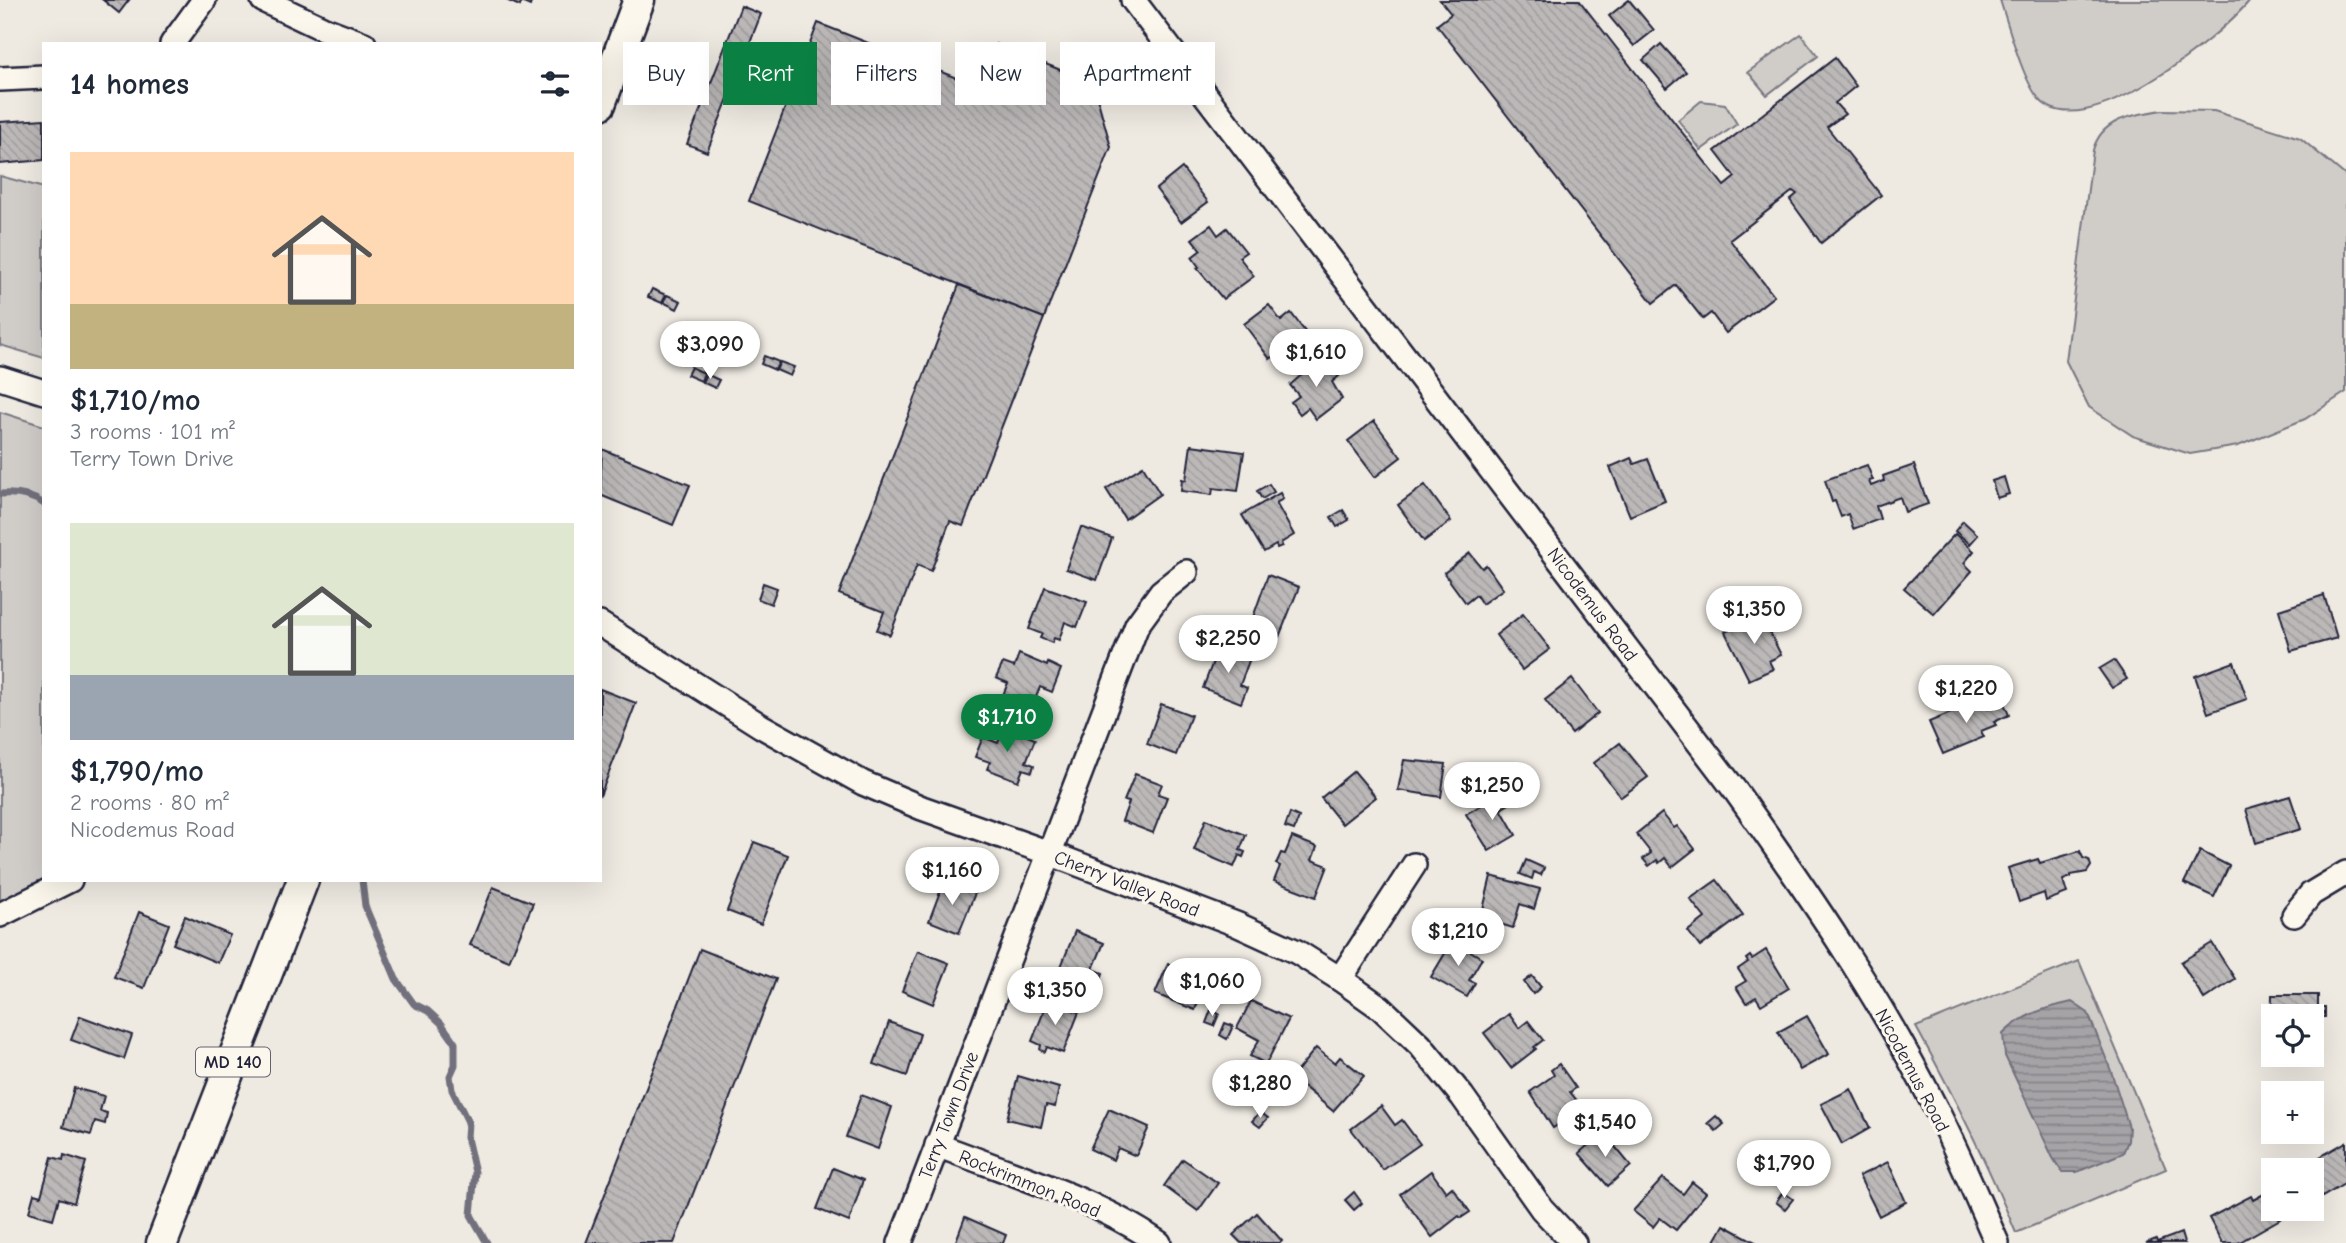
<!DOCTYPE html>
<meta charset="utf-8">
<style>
body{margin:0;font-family:"Comic Neue",sans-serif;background:#f6f6f7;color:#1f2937;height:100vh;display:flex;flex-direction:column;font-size:26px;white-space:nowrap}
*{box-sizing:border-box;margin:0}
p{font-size:23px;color:#747a83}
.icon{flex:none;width:38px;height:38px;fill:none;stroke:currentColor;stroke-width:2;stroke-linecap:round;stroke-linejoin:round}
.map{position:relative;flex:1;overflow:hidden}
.sheet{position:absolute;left:42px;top:42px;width:560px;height:840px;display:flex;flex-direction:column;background:#fff;border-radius:0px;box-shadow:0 7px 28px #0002}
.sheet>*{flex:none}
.top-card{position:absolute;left:623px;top:42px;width:665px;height:63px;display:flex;gap:14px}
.buttons{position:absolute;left:2261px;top:1004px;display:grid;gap:14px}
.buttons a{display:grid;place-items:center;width:63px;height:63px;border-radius:0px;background:#fff;box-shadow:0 7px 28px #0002;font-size:35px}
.price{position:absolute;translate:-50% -60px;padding:0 16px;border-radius:24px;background:#fff;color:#222;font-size:23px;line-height:46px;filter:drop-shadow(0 2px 4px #0008)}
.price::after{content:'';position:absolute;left:50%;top:42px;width:21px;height:16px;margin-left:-10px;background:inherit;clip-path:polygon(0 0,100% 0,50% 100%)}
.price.on{background:#0b8043;color:#fff}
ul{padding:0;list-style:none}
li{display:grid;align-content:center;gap:14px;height:371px;padding:0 28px}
li span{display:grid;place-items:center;height:217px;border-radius:0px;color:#555}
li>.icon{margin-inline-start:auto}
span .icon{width:126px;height:126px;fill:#fffc;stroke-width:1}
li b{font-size:30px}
h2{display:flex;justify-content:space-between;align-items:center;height:84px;padding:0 28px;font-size:30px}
.pill{padding:0 24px;border-radius:0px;background:#fff;box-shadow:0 7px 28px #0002;font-size:24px;line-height:63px}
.pill.on{background:#0b8043;color:#fff}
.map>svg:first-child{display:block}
.green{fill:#d0cdc9;stroke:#797882;stroke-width:2}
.water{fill:url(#water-rules);stroke:#716f7c;stroke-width:2}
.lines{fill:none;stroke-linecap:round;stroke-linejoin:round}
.stream{stroke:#716f7c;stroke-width:7}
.building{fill:url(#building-back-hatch);stroke:#22223b;stroke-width:2}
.minor-casing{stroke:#22223b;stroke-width:28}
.major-casing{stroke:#22223b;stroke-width:35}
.minor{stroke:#fbf7ec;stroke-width:23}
.major{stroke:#fbf7ec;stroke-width:30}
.labels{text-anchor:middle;stroke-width:6;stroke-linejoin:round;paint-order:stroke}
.shield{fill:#fbf7ec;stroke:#636270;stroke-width:2}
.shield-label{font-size:18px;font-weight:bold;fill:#22223b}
.street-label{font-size:19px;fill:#22223b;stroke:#fbf7ec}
</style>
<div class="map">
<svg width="2346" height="1243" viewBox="0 0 2346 1243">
<defs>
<pattern id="water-rules" width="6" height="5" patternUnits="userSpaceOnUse" patternTransform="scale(1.75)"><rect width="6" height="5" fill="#a6a3a7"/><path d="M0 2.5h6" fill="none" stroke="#878489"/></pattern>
<pattern id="building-back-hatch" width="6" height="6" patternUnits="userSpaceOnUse" patternTransform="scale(1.75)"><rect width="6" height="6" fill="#bcb8b8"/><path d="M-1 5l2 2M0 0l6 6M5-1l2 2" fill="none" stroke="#a19e9f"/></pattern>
</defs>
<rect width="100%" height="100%" fill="#eeeae2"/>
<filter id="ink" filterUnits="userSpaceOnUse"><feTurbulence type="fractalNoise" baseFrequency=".0143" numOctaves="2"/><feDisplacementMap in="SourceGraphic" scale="14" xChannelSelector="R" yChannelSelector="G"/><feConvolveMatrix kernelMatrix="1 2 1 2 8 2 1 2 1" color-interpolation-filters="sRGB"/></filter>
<g filter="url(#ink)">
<g class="green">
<path d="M 2000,0 L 2250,0 C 2221,36 2083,149 2039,99 C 2023,81 2008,24 2000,0 Z"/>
<polygon points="1801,34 1818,56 1767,95 1748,72"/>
<polygon points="1701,101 1725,104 1737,124 1701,150 1678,120"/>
<path d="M 2162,110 L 2214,111 L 2300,138 L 2346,176 L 2346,392 L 2305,419 L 2238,446 L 2190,454 L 2133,436 L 2089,407 L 2066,361 L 2093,150 C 2102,118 2133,115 2162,110 Z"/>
<polygon points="0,176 44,188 44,358 0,345"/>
<polygon points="0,412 44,426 44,880 49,880 0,905"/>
<path d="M 2079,961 L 2166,1169 L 2016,1233 C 1987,1162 1953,1094 1916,1027 Z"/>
</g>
<path class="water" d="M 2072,1002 L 2088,1013 L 2111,1071 L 2129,1127 L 2128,1141 L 2123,1153 L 2077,1172 L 2062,1172 L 2053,1158 L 2005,1056 L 2003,1034 C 2023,1014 2045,1008 2072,1002 Z"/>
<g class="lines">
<g class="stream">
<path d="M 0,494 C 14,493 32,495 44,504"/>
<polyline points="362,880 365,906 396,979 414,1004 428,1011 441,1023 455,1043 455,1065 450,1076 452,1090 468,1122 467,1138 475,1172 471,1215 487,1243"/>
</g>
</g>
<g class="building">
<polygon points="103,0 129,0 119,13"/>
<polygon points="506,0 532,0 530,6 521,2 520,6"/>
<polygon points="1440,0 1579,0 1724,186 1735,177 1715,151 1835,58 1856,86 1835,103 1845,114 1827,127 1881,195 1821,243 1790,200 1797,194 1793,191 1730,240 1774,296 1726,333 1711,313 1703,319 1676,285 1653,303 1437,25 1451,14"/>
<polygon points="1629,0 1654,30 1634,46 1609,16"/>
<polygon points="741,6 761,14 707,152 687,144"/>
<polygon points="818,23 979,87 996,44 1093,83 1111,147 1044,318 749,201"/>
<polygon points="1661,44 1686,72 1667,88 1643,60"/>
<polygon points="44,119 44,160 0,164 0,122"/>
<polygon points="1182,168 1208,202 1181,222 1156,189"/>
<polygon points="1211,225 1218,235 1227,228 1246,252 1239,257 1254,276 1223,299 1197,268 1199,267 1192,257 1201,250 1192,239"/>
<polygon points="959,285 1044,318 963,526 950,521 931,571 917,565 890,635 877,630 884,612 839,594"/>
<polygon points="652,289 666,295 662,303 648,297"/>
<polygon points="667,295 681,301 677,309 663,302"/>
<polygon points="1269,305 1281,321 1291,313 1306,333 1270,359 1244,324"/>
<polygon points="764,356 779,362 775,370 761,364"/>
<polygon points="1323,356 1339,376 1332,382 1342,399 1316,419 1308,408 1300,414 1291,402 1299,396 1290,385"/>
<polygon points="780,362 794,367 790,376 776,370"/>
<polygon points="691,367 704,373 701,381 687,375"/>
<polygon points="706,374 719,380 715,388 702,382"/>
<polygon points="1374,421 1401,457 1375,477 1348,441"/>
<polygon points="1191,445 1244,452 1238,491 1213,488 1212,495 1181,491 1182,479 1186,480"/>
<polygon points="602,449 690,485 673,525 600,495"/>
<polygon points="1631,458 1634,464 1648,459 1665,501 1630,516 1610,467"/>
<polygon points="1867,465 1873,480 1869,481 1871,486 1884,481 1883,476 1914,465 1928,504 1905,512 1900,497 1876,506 1880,519 1853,529 1848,514 1841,517 1835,501 1832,502 1825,480"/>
<polygon points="1143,466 1160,494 1125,519 1106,489"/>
<polygon points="2004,477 2009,494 1997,498 1992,481"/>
<polygon points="1269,484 1274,492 1262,499 1257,491"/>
<polygon points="1425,485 1451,521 1424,541 1398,505"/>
<polygon points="1280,493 1283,499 1276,503 1294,535 1281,543 1282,546 1277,548 1276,545 1264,552 1242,515"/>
<polygon points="1343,510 1349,520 1337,527 1331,517"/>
<polygon points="1963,521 1978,535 1970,544 1955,531"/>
<polygon points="1081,527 1112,538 1097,580 1066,569"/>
<polygon points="1955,534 1974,551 1964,563 1972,571 1934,614 1904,588"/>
<polygon points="1470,553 1482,568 1486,565 1503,589 1482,604 1476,595 1466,603 1444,573"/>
<polygon points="1268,575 1299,587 1279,637 1250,626"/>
<polygon points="763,583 777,588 771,604 758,599"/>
<polygon points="1045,587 1087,602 1077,627 1065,622 1059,640 1054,638 1052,643 1040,638 1042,634 1029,629"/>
<polygon points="2324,595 2337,638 2291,651 2279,610"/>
<polygon points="1523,614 1550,649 1522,670 1496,635"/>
<polygon points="1761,614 1781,655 1769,661 1773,669 1749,680 1725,632"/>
<polygon points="1219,646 1250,658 1240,685 1247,688 1241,703 1203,688"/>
<polygon points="1019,654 1047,666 1048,663 1061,669 1052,692 1040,687 1032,707 1003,695 1008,683 996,678 1003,663 1014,667"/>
<polygon points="2114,660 2127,679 2112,688 2099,669"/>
<polygon points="2234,662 2247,699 2208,713 2195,676"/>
<polygon points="1572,679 1598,713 1572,734 1545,700"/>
<polygon points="600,689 636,703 600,796"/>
<polygon points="1984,699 1988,708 2003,701 2009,715 1994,722 1996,725 1981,731 1984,737 1943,754 1929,722"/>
<polygon points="1161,704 1191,715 1176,755 1147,744"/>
<polygon points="1004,727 1035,739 1026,762 1034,765 1032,772 1023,769 1018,781 987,769 990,762 975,757 983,737 998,743"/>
<polygon points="1620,743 1648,777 1621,797 1594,763"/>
<polygon points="1404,760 1446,764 1441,797 1398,790"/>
<polygon points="1354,771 1376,797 1342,824 1321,798"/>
<polygon points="1135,774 1162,784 1158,794 1167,797 1153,833 1122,821 1129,802 1124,801"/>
<polygon points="1502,793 1509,804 1501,809 1516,835 1489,851 1466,814"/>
<polygon points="2290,796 2301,829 2256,843 2246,809"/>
<polygon points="1290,813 1299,817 1294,830 1285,827"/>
<polygon points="1662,813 1674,828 1677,826 1695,849 1672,867 1665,858 1659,863 1657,860 1649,866 1643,859 1651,853 1636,834"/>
<polygon points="1206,819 1246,835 1240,850 1245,852 1243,857 1239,855 1234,867 1194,850"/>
<polygon points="1292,837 1317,847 1312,860 1328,866 1316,897 1274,881 1280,866 1276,864 1281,853 1285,854"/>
<polygon points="754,842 788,855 761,924 727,911"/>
<polygon points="2080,851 2083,858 2089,860 2091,866 2087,872 2071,875 2071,877 2063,880 2067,893 2046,901 2044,893 2019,902 2008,868 2038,859 2040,863"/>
<polygon points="2200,851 2229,866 2214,897 2184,883"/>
<polygon points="1526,860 1544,868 1541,875 1534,872 1532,879 1520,874"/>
<polygon points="1491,876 1540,889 1534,909 1520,904 1513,928 1481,918"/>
<polygon points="1717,880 1743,915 1700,947 1688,931 1705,918 1690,899"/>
<polygon points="944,881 975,893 959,933 929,921"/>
<polygon points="493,887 533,903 509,961 470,945"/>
<polygon points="139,912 169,924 144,988 114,977"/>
<polygon points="185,916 230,935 218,963 173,944"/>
<polygon points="1075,931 1104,943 1093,969 1103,973 1098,987 1059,972"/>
<polygon points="1464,938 1471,942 1467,949 1482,958 1469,980 1475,983 1467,997 1431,977 1453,940 1461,944"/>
<polygon points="2212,943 2235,979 2204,999 2181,962"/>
<polygon points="700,949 776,979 674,1243 586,1243"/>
<polygon points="1766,950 1789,988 1761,1005 1756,997 1746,1003 1736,987 1746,981 1738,969 1748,962 1746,959 1750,956 1752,959"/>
<polygon points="918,951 949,963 933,1004 902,991"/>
<polygon points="1168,964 1208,979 1195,1010 1155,994"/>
<polygon points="1532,976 1541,987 1533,994 1524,982"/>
<polygon points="2272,995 2318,995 2318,1007 2325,1007 2325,1017 2319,1017 2319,1031 2312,1031 2312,1017 2273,1017 2273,1050 2271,1050"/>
<polygon points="1048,1001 1079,1012 1063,1053 1047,1047 1045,1052 1040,1050 1041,1045 1032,1041"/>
<polygon points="1251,1001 1289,1019 1266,1064 1250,1056 1259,1040 1237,1028"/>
<polygon points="1211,1010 1219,1014 1214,1026 1206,1023"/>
<polygon points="1509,1014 1519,1028 1528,1021 1543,1040 1534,1047 1536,1049 1511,1068 1484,1033"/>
<polygon points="80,1016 132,1035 124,1059 71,1040"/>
<polygon points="1807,1016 1829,1054 1800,1070 1778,1032"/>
<polygon points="889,1022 920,1034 907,1076 874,1064"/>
<polygon points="1225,1023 1233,1026 1227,1039 1220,1035"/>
<polygon points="1316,1048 1335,1063 1340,1057 1364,1076 1333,1111 1292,1077"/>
<polygon points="1559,1064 1576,1088 1570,1092 1583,1108 1553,1128 1530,1092 1554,1075 1551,1070"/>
<polygon points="1018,1076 1059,1088 1055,1107 1046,1105 1041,1127 1007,1119"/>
<polygon points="74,1088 104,1096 100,1111 107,1113 105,1124 95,1121 91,1135 63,1127"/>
<polygon points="1851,1089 1870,1128 1842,1144 1821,1104"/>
<polygon points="861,1095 892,1107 878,1149 846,1137"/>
<polygon points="1381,1106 1395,1125 1402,1120 1420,1144 1383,1170 1351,1129"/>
<polygon points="1109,1109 1149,1127 1136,1156 1118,1148 1113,1160 1090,1149"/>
<polygon points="1260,1112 1268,1118 1260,1127 1252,1121"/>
<polygon points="1716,1116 1724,1124 1716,1131 1708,1123"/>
<polygon points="1603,1132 1631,1166 1608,1186 1579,1153"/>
<polygon points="2346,1142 2346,1183 2322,1197 2312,1179 2312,1171 2307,1171 2304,1166"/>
<polygon points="64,1155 86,1162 74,1203 59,1198 53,1219 29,1212 34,1194 41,1196 52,1157 63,1160"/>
<polygon points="1183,1159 1218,1183 1198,1211 1164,1186"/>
<polygon points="1888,1162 1906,1202 1879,1216 1859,1176"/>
<polygon points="833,1168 863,1180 849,1222 817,1209"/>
<polygon points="1431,1171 1446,1192 1452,1187 1470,1212 1461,1218 1459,1216 1432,1237 1400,1194"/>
<polygon points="1663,1178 1683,1194 1692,1182 1706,1193 1676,1230 1660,1218 1653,1227 1633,1211"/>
<polygon points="2273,1189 2273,1209 2286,1209 2289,1214 2238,1243 2222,1243 2209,1218 2251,1196 2253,1200"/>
<polygon points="1354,1192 1362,1203 1354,1210 1345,1200"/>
<polygon points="1783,1192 1793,1199 1785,1209 1776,1202"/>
<polygon points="1257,1213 1282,1241 1280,1243 1241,1243 1233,1235"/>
<polygon points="965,1217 1006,1235 1003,1243 962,1243 956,1241"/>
<polygon points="1724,1225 1757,1243 1714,1243"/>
<polygon points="2181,1233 2184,1243 2146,1243 2156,1239 2157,1242"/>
</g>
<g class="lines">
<defs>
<g id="minor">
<polyline points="263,0 322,28 364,44"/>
<path d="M 1133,0 L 1737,793 C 1809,894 1879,996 1935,1107 C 1958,1152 1977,1198 1997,1243"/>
<polyline points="172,44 204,0"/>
<polyline points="0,79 44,77"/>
<polyline points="0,378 44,392"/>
<polyline points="600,624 761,726 863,783 922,808 1049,853 1236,924 1297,952 1340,979 1381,1008 1420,1045 1462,1096 1542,1209 1574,1243"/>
<polyline points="0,915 70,880"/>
<polyline points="2294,915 2311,894 2346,873"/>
<polyline points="1340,979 1414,865"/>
<path d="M 937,1145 C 1009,1173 1096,1199 1159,1243"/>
<polyline points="900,1243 1137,625 1161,592 1186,572"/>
</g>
<g id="major">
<polyline points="600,104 639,0"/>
<polyline points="162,1243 303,880"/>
</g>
</defs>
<use href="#minor" class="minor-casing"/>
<use href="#major" class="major-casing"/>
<use href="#minor" class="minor"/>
<use href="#major" class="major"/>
</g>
</g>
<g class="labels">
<rect class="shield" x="196" y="1047.5" width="74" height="29" rx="5"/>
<g class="shield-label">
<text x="233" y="1068">MD 140</text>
</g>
<g class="street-label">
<text transform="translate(1593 604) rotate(53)" y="7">Nicodemus Road</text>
<text transform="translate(1127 883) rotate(21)" y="7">Cherry Valley Road</text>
<text transform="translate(1913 1070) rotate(62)" y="7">Nicodemus Road</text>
<text transform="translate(948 1115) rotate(-69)" y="7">Terry Town Drive</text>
<text transform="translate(1030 1183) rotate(22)" y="7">Rockrimmon Road</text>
</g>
</g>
</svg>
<div class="buttons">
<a><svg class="icon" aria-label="locate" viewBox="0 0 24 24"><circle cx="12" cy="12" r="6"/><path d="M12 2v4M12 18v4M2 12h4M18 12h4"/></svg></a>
<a>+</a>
<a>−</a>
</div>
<b class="price" style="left:710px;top:381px">$3,090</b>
<b class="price" style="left:1316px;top:389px">$1,610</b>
<b class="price" style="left:1754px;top:646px">$1,350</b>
<b class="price" style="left:1228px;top:675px">$2,250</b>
<b class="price" style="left:1966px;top:725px">$1,220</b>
<b class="price on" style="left:1007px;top:754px">$1,710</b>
<b class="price" style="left:1492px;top:822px">$1,250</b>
<b class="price" style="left:952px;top:907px">$1,160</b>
<b class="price" style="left:1458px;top:968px">$1,210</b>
<b class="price" style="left:1212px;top:1018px">$1,060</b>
<b class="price" style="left:1055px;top:1027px">$1,350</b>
<b class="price" style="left:1260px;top:1120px">$1,280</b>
<b class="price" style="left:1605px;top:1159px">$1,540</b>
<b class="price" style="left:1784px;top:1200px">$1,790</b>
<div class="top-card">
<a class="pill">Buy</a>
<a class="pill on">Rent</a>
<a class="pill">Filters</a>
<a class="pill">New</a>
<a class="pill">Apartment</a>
</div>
<section class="sheet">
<h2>14 homes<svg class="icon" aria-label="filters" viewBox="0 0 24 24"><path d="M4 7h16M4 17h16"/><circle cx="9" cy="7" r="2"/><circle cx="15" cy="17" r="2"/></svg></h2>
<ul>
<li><span style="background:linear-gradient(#ffd9b3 70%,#c2b280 0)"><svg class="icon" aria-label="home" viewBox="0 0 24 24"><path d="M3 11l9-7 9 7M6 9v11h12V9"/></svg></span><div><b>$1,710/mo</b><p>3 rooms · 101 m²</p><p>Terry Town Drive</p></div></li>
<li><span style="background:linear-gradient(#dfe7d0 70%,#9aa5b1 0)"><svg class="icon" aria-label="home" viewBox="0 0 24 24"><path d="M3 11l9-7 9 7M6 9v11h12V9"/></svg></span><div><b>$1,790/mo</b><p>2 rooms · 80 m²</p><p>Nicodemus Road</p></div></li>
</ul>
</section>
</div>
